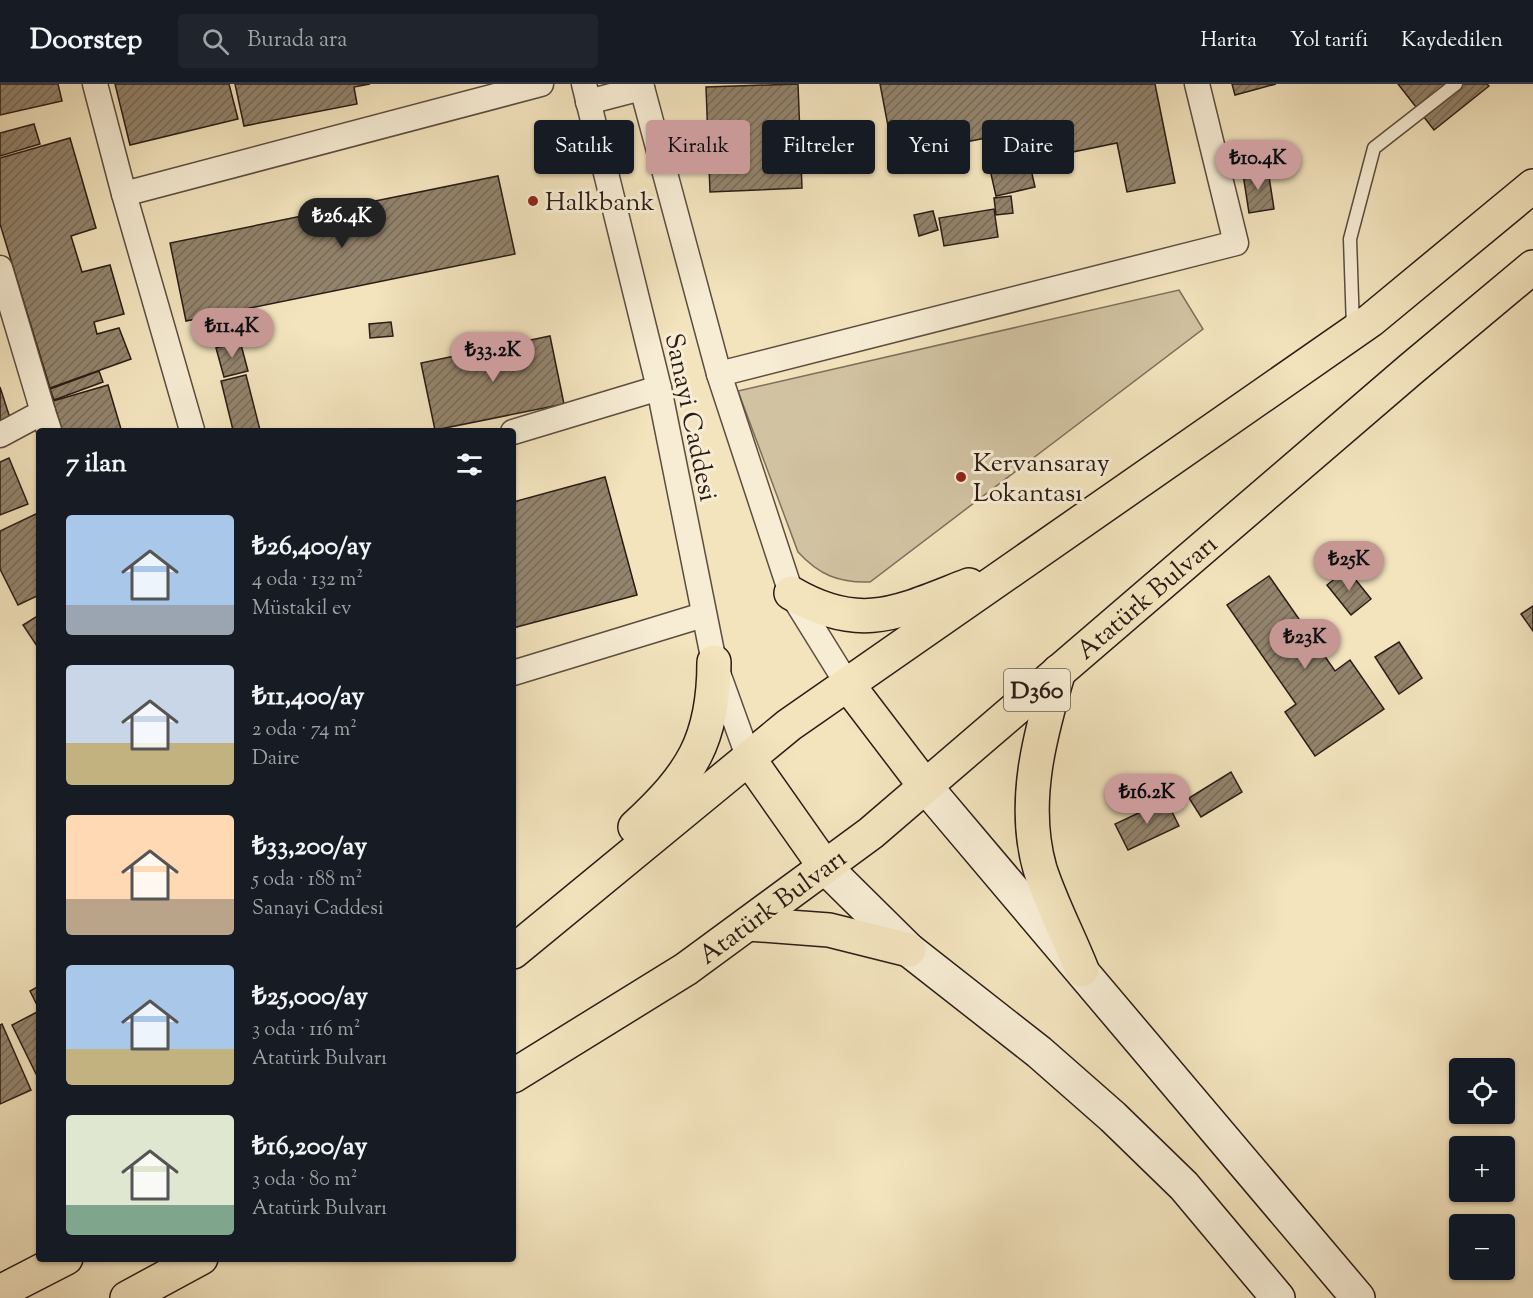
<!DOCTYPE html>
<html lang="tr">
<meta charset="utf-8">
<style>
body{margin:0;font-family:"Sorts Mill Goudy",serif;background:#20242c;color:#f1f3f6;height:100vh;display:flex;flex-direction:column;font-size:22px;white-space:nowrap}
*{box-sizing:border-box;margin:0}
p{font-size:20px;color:#9ea1a6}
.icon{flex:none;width:33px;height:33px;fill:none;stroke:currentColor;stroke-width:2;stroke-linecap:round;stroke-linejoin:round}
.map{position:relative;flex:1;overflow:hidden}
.side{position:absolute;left:36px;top:344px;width:480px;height:834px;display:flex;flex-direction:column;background:#171b24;border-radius:6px;box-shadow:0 2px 4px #0004}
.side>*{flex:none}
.guide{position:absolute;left:534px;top:36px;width:570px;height:54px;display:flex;gap:12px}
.tools{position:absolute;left:1449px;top:974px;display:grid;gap:12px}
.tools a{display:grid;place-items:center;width:66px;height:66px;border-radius:6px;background:#171b24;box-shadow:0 2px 4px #0004;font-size:30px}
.price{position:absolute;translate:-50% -51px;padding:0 14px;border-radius:21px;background:#c59692;color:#111;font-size:20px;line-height:39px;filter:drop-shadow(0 2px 3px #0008)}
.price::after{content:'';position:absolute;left:50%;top:36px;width:18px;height:14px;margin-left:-9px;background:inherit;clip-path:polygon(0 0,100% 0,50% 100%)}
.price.selected{background:#222;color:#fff}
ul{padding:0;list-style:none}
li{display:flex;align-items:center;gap:18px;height:150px;padding:0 30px}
li span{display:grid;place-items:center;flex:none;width:168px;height:120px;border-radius:6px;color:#555}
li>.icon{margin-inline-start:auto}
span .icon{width:72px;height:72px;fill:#fffc;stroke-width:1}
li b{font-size:26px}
h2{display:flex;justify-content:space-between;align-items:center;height:72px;padding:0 30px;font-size:26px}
.chip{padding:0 21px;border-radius:6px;background:#171b24;box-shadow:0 2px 4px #0004;font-size:21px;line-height:54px}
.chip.selected{background:#c59692;color:#111}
header{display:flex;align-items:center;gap:36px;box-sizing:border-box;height:84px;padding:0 30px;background:#171b24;border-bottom:2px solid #363941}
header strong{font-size:28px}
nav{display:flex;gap:33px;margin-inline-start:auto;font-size:21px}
.search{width:420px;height:54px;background:#20242c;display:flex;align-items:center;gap:15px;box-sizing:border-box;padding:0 21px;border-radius:6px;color:#9ea1a6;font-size:22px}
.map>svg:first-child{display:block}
.green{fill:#d1c2a1;stroke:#7e6f5b;stroke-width:1.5}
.building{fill:url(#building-hatch);stroke:#2a1c15;stroke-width:1.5}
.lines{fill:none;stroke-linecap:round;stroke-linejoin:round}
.lane-casing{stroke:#5c4e3f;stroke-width:15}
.street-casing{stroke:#5c4e3f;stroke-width:27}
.secondary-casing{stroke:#2a1c15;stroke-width:36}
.highway-casing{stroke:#2a1c15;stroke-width:36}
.lane{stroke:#f7edd5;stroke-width:12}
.street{stroke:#f7edd5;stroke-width:24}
.secondary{stroke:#f7edd5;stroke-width:33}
.highway{stroke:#f3e4be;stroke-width:33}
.poi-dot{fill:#8f2418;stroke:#f7edd5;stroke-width:2}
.labels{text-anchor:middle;stroke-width:6;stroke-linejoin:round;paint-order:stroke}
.shield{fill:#f7edd5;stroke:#685b4f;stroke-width:1.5}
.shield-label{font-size:24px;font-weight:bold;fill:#2a1c15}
.poi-label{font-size:26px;fill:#2a1c15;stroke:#f7edd5;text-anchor:start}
.street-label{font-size:26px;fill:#2a1c15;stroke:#f7edd5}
</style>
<header>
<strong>Doorstep</strong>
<div class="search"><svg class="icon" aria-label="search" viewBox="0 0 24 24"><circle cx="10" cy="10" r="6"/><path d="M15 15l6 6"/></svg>Burada ara</div>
<nav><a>Harita</a><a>Yol tarifi</a><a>Kaydedilen</a></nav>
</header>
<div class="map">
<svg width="1533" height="1214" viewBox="0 0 1533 1214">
<defs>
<pattern id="building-hatch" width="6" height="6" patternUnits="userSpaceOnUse" patternTransform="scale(1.5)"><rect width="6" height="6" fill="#93846d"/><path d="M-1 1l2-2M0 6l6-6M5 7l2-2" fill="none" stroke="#786b58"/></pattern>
</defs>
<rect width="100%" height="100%" fill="#f3e4be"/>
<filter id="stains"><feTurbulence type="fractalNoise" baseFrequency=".00333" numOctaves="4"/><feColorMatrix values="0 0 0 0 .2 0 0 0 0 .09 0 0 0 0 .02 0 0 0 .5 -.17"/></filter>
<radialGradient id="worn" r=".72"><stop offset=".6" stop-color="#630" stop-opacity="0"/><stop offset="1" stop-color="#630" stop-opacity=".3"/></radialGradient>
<path class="green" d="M 1179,206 L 1203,245 L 870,498 C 839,499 819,491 798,468 L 738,307 Z"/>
<g class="building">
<polygon points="0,0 58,0 62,17 0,31"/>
<polygon points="115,0 229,0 238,35 130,61"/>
<polygon points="235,0 370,0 354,3 357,20 244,42"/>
<polygon points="798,0 802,104 710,108 706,3"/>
<polygon points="880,0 1155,0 1175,99 1127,108 1117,59 1048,73 1042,43 899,71 897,57 916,53 913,38 888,42"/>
<polygon points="1232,0 1276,0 1235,11"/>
<polygon points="1398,0 1487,0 1489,2 1434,46"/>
<polygon points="34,40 40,60 0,72 0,49"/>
<polygon points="1023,50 1035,103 996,112 984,59"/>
<polygon points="70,54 96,144 71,152 82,188 110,181 124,230 94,238 97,250 119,244 131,275 50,304 0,140 0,74"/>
<polygon points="1268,86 1274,125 1249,129 1243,90"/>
<polygon points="498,92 515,170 186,237 170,159"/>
<polygon points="1011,112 1013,129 996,131 994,114"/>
<polygon points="994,125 998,153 944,162 939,134"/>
<polygon points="933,127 938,146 919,152 914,131"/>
<polygon points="391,238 393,252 370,254 369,240"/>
<polygon points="550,252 564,320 435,346 421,279"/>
<polygon points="240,257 248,287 224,293 216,264"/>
<polygon points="99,287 103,298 54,316 50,305"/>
<polygon points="246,291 260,346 233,346 221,297"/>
<polygon points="108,301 121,345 62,346 53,317"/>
<polygon points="0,303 10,334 0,338"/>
<polygon points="9,374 28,420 0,431 0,378"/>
<polygon points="605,393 637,511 513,544 513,418"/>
<polygon points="38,429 39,511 18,521 0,485 0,447"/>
<polygon points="1347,485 1371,515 1351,531 1327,501"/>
<polygon points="1269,492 1335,587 1350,576 1384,625 1315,672 1285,628 1296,620 1227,521"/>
<polygon points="1533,522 1533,547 1521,530"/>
<polygon points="39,531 39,565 23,541"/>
<polygon points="1399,558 1422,594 1399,610 1375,573"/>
<polygon points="1231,688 1242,708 1201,733 1189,714"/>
<polygon points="1166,716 1179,742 1128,766 1115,740"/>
<polygon points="39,902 39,925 30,907"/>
<polygon points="39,927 39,996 12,941"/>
<polygon points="2,940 31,1006 0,1020 0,941"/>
</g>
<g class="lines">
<defs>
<polyline id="lane" points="1353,244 1350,155 1374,64 1456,0"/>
<g id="street">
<polyline points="95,0 124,110 192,346"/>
<polyline points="584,0 659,304 714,578 749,675"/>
<polyline points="641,0 719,290 791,509 848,601"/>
<polyline points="588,18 642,4"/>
<polyline points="124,110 541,0"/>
<polyline points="0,184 43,328"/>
<polyline points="719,290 1236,159 1197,0"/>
<polyline points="513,348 659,304"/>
<polyline points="0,351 43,328 49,346"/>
<polyline points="513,589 703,531"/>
</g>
<g id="secondary">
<polyline points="925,702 1358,1214"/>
<polyline points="825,783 909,866 1039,968 1113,1033 1184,1102 1278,1214"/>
</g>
<g id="highway">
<path d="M 791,509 C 861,550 899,528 969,501"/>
<path d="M 1059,587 C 1040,650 1021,719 1040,785 C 1051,819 1069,853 1082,886"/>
<polyline points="848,601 925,702"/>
<polyline points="749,675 825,783"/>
<path d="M 635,743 C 691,691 714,657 714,578"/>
<polyline points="748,840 829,846 909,866"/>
<polyline points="513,868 789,641 1371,236 1533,102"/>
<path id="s1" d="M 513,992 L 686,885 L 871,749 L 1411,285 L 1533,183"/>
<polyline points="0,1208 66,1174"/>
<polyline points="127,1214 201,1174"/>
</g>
</defs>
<use href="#lane" class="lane-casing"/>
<use href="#street" class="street-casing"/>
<use href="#secondary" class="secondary-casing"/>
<use href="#highway" class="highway-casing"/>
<use href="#lane" class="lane"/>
<use href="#street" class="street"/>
<use href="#secondary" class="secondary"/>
<use href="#highway" class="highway"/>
</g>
<g class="poi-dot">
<circle cx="533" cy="117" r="6"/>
<circle cx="961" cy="393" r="6"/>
</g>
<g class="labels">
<rect class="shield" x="1004" y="585" width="66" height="42" rx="4.5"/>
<g class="shield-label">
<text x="1037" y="614">D360</text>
</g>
<g class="poi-label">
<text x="545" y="126">Halkbank</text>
<text x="973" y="387">Kervansaray<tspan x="973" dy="30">Lokantası</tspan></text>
</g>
<g class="street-label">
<text transform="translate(692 333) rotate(78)" y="9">Sanayi Caddesi</text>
<text dy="9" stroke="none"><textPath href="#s1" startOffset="796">Atatürk Bulvarı</textPath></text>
<text dy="9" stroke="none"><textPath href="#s1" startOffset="310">Atatürk Bulvarı</textPath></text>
</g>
</g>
<rect width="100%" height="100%" filter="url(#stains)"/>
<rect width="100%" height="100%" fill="url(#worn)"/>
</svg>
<div class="tools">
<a><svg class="icon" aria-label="locate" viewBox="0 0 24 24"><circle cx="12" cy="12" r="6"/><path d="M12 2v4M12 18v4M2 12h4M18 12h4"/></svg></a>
<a>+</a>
<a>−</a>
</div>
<b class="price" style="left:1258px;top:107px">₺10.4K</b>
<b class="price selected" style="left:342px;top:165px">₺26.4K</b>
<b class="price" style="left:232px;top:275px">₺11.4K</b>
<b class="price" style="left:493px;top:299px">₺33.2K</b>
<b class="price" style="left:1349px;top:508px">₺25K</b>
<b class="price" style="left:1305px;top:586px">₺23K</b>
<b class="price" style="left:1147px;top:741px">₺16.2K</b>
<div class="guide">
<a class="chip">Satılık</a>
<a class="chip selected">Kiralık</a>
<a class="chip">Filtreler</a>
<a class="chip">Yeni</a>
<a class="chip">Daire</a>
</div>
<section class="side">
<h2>7 ilan<svg class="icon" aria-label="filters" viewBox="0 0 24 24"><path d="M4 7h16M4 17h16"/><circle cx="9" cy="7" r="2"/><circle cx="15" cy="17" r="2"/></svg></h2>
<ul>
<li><span style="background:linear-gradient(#a9c7e8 75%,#9aa5b1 0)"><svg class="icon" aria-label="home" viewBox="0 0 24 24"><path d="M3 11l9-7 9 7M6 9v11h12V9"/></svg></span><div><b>₺26,400/ay</b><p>4 oda · 132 m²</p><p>Müstakil ev</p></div></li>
<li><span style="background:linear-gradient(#c9d6e8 65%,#c2b280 0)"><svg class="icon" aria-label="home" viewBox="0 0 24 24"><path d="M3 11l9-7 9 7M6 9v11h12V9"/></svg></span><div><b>₺11,400/ay</b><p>2 oda · 74 m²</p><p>Daire</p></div></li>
<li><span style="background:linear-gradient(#ffd9b3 70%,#b9a48a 0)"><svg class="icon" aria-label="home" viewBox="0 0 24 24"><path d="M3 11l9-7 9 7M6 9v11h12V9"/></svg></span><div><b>₺33,200/ay</b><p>5 oda · 188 m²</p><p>Sanayi Caddesi</p></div></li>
<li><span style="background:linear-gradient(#a9c7e8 70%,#c2b280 0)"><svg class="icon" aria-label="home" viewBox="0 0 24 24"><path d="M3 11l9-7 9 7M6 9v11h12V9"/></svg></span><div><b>₺25,000/ay</b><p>3 oda · 116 m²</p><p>Atatürk Bulvarı</p></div></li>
<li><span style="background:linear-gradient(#dfe7d0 75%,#7fa58c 0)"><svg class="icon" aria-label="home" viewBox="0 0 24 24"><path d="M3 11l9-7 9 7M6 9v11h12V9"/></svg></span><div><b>₺16,200/ay</b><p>3 oda · 80 m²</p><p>Atatürk Bulvarı</p></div></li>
</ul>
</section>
</div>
